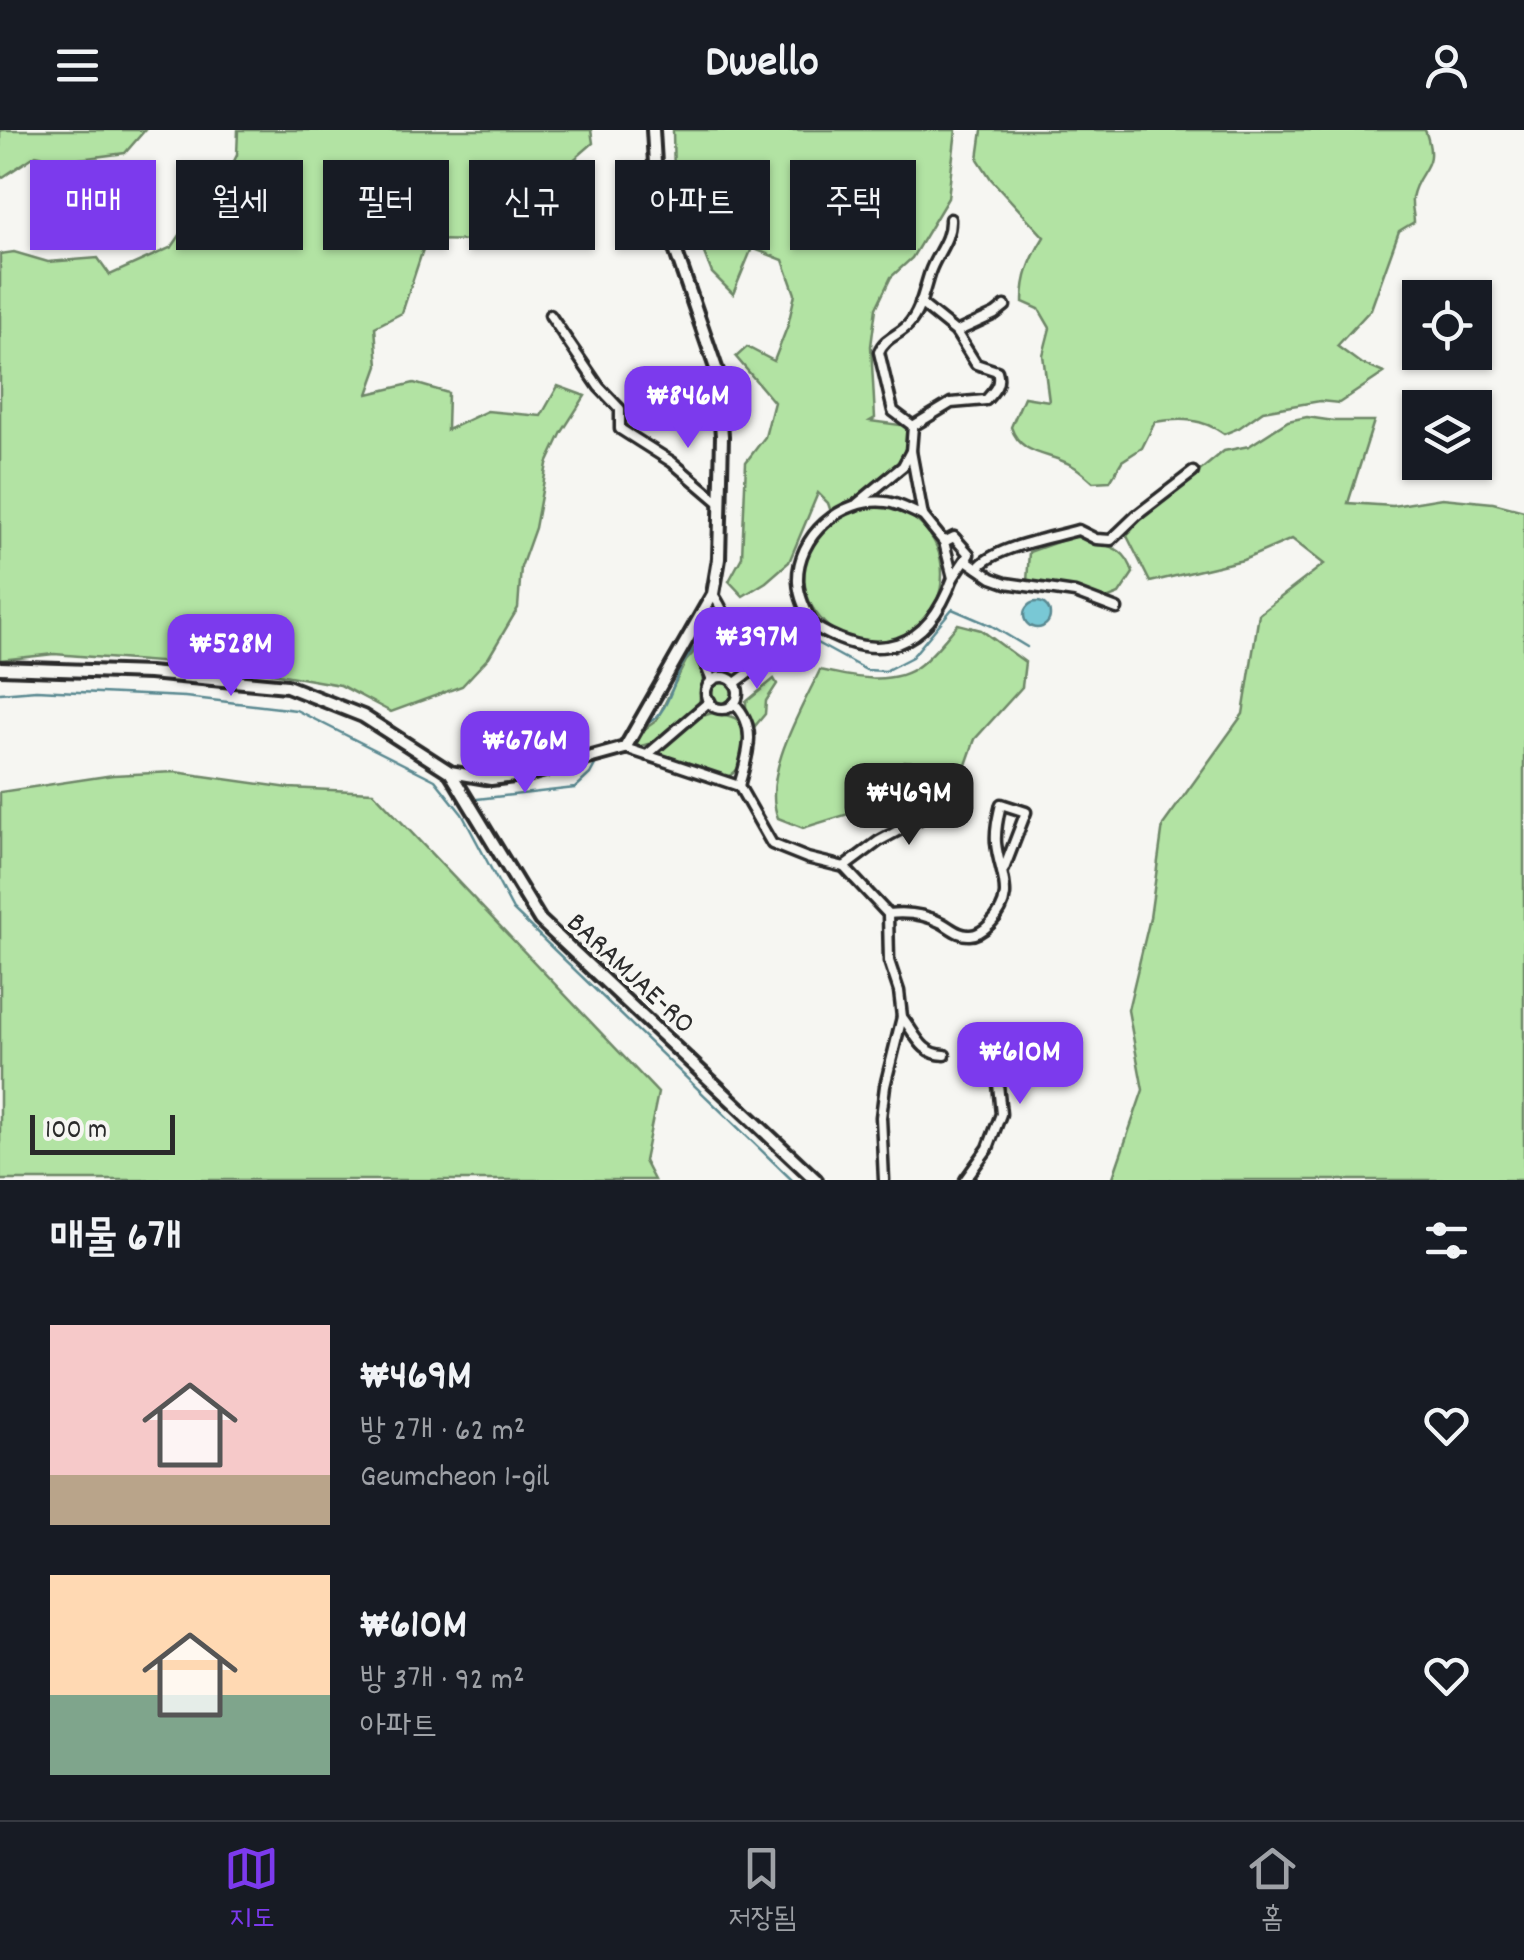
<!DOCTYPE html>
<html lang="ko">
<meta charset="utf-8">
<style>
body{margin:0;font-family:Dekko,"Poor Story",sans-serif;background:#242831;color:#f1f3f6;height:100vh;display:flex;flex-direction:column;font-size:38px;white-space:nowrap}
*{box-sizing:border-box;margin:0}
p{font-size:32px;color:#9ea1a6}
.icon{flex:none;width:55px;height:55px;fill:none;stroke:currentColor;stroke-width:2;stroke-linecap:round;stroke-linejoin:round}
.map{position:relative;height:1050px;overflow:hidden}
.details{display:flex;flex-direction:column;background:#171b24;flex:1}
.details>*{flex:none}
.banner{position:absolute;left:30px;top:30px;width:1000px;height:90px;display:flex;gap:20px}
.controls{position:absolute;left:1402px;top:150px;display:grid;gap:20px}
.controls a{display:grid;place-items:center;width:90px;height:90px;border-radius:0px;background:#171b24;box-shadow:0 2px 8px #0004;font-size:50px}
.scale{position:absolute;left:30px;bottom:25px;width:145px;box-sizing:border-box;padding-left:10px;border:5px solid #2b2b2b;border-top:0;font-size:28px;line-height:35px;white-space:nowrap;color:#2b2b2b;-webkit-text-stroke:8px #f6f6f2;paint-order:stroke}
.price{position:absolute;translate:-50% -85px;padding:0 22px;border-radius:20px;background:#7c3aed;color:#fff;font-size:32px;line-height:65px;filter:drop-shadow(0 2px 5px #0008)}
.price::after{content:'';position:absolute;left:50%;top:60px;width:30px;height:22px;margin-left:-15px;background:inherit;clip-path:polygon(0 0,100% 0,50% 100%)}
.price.selected{background:#222;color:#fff}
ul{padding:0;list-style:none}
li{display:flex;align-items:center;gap:30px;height:250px;padding:0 50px}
li span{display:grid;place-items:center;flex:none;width:280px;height:200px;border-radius:0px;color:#555}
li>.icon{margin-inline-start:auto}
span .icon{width:120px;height:120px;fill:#fffc;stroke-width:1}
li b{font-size:42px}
h2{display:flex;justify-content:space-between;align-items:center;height:120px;padding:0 50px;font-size:42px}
.tag{padding:0 35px;border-radius:0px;background:#171b24;box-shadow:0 2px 8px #0004;font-size:35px;line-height:90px}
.tag.selected{background:#7c3aed;color:#fff}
header{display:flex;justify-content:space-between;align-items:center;height:130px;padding:0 50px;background:#171b24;font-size:45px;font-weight:700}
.dock{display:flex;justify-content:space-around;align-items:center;height:140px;border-top:2px solid #363941;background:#171b24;font-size:28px;color:#9ea1a6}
.dock a{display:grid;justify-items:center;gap:5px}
.dock .selected{color:#7c3aed}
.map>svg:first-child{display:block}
.green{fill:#b2e3a3;stroke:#6e8767;stroke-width:2.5}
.water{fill:#79c8d5;stroke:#5a8991;stroke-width:2.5}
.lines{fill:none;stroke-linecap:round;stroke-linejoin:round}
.stream{stroke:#5a8991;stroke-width:2.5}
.street-casing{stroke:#2b2b2b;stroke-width:15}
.secondary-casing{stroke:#2b2b2b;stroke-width:18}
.street{stroke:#f6f6f2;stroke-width:8}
.secondary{stroke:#f6f6f2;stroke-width:10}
.labels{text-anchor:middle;stroke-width:8;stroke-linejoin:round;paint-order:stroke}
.street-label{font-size:30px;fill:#2b2b2b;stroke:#f6f6f2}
</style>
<header><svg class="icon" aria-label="menu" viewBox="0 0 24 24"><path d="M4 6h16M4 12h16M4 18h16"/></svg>Dwello<svg class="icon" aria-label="person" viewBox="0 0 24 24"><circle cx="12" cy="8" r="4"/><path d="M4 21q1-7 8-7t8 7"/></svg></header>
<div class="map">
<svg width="1524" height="1050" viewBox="0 0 1524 1050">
<rect width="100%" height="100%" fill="#f6f6f2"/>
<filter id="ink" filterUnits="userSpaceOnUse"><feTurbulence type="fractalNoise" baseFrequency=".01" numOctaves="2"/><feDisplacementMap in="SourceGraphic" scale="20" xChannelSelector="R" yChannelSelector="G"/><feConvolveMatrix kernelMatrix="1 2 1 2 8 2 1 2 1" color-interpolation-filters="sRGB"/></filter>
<g filter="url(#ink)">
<g class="green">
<polygon points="0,0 145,0 125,23 64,31 36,25 0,49"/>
<polygon points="238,0 591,0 593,13 570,33 563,54 500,54 487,111 426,110 402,183 375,197 378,236 368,264 414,253 448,263 447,300 487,281 541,286 558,256 585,266 562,302 547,334 535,398 521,437 518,478 489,527 462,556 391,582 340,555 250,539 54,524 0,530 0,124 14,122 48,132 98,128 110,145 172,117 191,89 210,80 237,25"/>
<path d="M 673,0 L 956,0 L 948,68 L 912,128 L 891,147 L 876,178 L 871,216 L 875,288 L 870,291 L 908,296 C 914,338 862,364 831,382 L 828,373 L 818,363 L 789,432 L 766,452 L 743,466 L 729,451 L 742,427 L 746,332 L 765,307 L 774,272 L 736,227 L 747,217 L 774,231 L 788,195 L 795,164 L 783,130 L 752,118 L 733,164 L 712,143 L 674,48 Z"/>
<path d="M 982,0 L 1425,0 C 1440,40 1418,37 1412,68 C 1411,75 1414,85 1414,92 L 1399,101 L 1371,179 L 1337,216 L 1360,233 L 1384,243 L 1339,273 L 1320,271 L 1263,281 L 1239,298 L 1224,304 C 1202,288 1181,288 1155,292 L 1142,318 L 1122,331 L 1110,351 L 1093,352 C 1087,347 1080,340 1073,336 C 1050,322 1021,327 1011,297 L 1024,267 L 1049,271 L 1043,225 L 1050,198 L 1039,179 L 1023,172 C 1023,146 1031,128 1044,107 L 991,49 L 978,29 Z"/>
<polygon points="1307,287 1334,291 1374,291 1348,373 1393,376 1442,368 1493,373 1524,381 1524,1050 1112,1050 1143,960 1128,880 1150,788 1163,695 1243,584 1259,484 1324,434 1292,409 1243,430 1150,452 1127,406 1139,391 1224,321 1249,316 1288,291"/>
<circle cx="873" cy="444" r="69"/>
<path d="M 1077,405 C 1101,417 1125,412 1133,443 L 1119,464 L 1104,470 L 1027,452 L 1029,422 Z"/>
<polygon points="720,493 724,501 699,530 703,552 698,578 652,613 637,617 639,603 656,591 686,531"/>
<path d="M 958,494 L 981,500 L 1025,532 L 1022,557 L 975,609 L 966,635 L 904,631 L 868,678 L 803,698 L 778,688 C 761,646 802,578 820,540 C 851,547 893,557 920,535 C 934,524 946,508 958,494 Z"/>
<polygon points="730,503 747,517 720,543 714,543 707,531"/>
<polygon points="774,549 777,554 766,571 765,584 755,596 746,579 746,572"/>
<circle cx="723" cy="562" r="12"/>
<path d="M 714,583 C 722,584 732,585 738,590 C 755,604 745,640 727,647 L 661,625 L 660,620 C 676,607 694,585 714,583 Z"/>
<polygon points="175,642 289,658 373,662 658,963 644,1031 654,1050 0,1050 0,662 113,645"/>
</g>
<circle class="water" cx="1037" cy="485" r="13"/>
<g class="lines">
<g class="stream">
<polyline points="0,563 36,560 185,567 296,580 435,650 462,684 513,780 792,1050"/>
<path d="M 648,593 C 670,582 672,551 684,532 C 701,505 724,489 753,478 L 866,540 L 885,541 L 912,527 L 952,479 L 992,496 L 1027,517"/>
<polyline points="477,669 575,658 590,644 597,631"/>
</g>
<defs>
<g id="street">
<path d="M 920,173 L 956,202 L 976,234 L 997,241 C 1001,254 995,260 986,270 L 951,273 L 913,296 L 911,321 L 923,386 C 911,381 898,373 886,372 C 842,367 796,406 798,452 C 799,468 806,482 814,496 C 878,535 927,520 953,448"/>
<polyline points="550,185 599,257 620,279 620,299 672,332 720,373"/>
<polyline points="956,202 995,184 1005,176"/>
<path d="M 913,296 L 893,281 L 879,222 C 885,207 898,206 908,195 C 921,181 924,159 930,142 C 936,124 951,110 950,89"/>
<polyline points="858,373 903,336 911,321"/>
<polyline points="923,386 944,412 953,448 969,424 954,407 944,412"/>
<polyline points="966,430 992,448 1006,453 1075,463 1117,479"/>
<path d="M 978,438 C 994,417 1051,408 1078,400 L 1096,409 L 1111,410 L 1137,385 L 1193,342"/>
<circle cx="722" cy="563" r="16"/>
<path d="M 712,551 L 703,529 C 726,502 735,498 713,464"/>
<polyline points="735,553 814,496"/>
<path d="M 734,573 C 759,598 747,626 739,656"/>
<polyline points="625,618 739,656 772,714 807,728 844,737 888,784 889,831 899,861 902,887 885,956 881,987 884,1050"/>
<polyline points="647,625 710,571"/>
<polyline points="844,737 879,711 957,669"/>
<path d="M 888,784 C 906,782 925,784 942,793 C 951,798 959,806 970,805 C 978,805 985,799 990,794 C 1018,766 999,744 996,713 C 995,699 998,687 1001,674 L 1026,682 L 1004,739"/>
<path d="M 902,887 C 916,904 920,924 945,925"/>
<polyline points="965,1050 988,1018 1001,984 998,954 1013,923"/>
</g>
<g id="secondary">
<polyline points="0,538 149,543 287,556 363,586 450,642 491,649 530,644 625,618 713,464 719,429 722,306 717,241 657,67 653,0"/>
<polyline points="450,642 540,790 816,1050"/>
</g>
</defs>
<use href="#street" class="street-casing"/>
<use href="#secondary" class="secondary-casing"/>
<use href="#street" class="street"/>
<use href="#secondary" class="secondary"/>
</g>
</g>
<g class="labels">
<g class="street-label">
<text transform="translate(632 842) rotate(43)" y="10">BARAMJAE-RO</text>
</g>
</g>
</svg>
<div class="controls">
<a><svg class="icon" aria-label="locate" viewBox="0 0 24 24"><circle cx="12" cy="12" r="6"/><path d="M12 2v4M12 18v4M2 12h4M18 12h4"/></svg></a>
<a><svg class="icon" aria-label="layers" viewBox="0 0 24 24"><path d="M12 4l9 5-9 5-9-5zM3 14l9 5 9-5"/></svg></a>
</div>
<div class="scale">100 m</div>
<b class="price" style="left:688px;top:321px">₩846M</b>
<b class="price" style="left:757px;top:562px">₩397M</b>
<b class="price" style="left:231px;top:569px">₩528M</b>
<b class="price" style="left:525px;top:666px">₩676M</b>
<b class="price selected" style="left:909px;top:718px">₩469M</b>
<b class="price" style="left:1020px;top:977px">₩610M</b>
<div class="banner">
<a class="tag selected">매매</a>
<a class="tag">월세</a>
<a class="tag">필터</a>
<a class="tag">신규</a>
<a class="tag">아파트</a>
<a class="tag">주택</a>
</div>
</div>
<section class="details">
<h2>매물 6개<svg class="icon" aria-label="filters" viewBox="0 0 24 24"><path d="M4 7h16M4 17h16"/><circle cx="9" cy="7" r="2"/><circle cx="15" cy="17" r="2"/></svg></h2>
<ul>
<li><span style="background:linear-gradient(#f6c9c9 75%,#b9a48a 0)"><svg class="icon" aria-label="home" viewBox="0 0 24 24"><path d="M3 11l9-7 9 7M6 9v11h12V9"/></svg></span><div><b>₩469M</b><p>방 2개 · 62 m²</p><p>Geumcheon 1-gil</p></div><svg class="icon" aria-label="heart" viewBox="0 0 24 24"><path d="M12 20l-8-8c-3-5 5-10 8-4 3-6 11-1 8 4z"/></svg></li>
<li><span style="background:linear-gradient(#ffd9b3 60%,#7fa58c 0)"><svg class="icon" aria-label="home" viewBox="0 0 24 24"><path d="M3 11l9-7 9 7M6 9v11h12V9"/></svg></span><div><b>₩610M</b><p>방 3개 · 92 m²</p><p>아파트</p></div><svg class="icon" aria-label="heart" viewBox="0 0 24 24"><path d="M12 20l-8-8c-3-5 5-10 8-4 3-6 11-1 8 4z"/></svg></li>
</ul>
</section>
<nav class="dock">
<a class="selected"><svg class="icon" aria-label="map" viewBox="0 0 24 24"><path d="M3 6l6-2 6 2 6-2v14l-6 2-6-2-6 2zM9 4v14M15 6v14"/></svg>지도</a>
<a><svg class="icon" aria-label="saved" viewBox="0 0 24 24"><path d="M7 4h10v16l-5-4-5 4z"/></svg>저장됨</a>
<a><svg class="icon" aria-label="home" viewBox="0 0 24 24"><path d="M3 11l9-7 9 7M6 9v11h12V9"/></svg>홈</a>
</nav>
